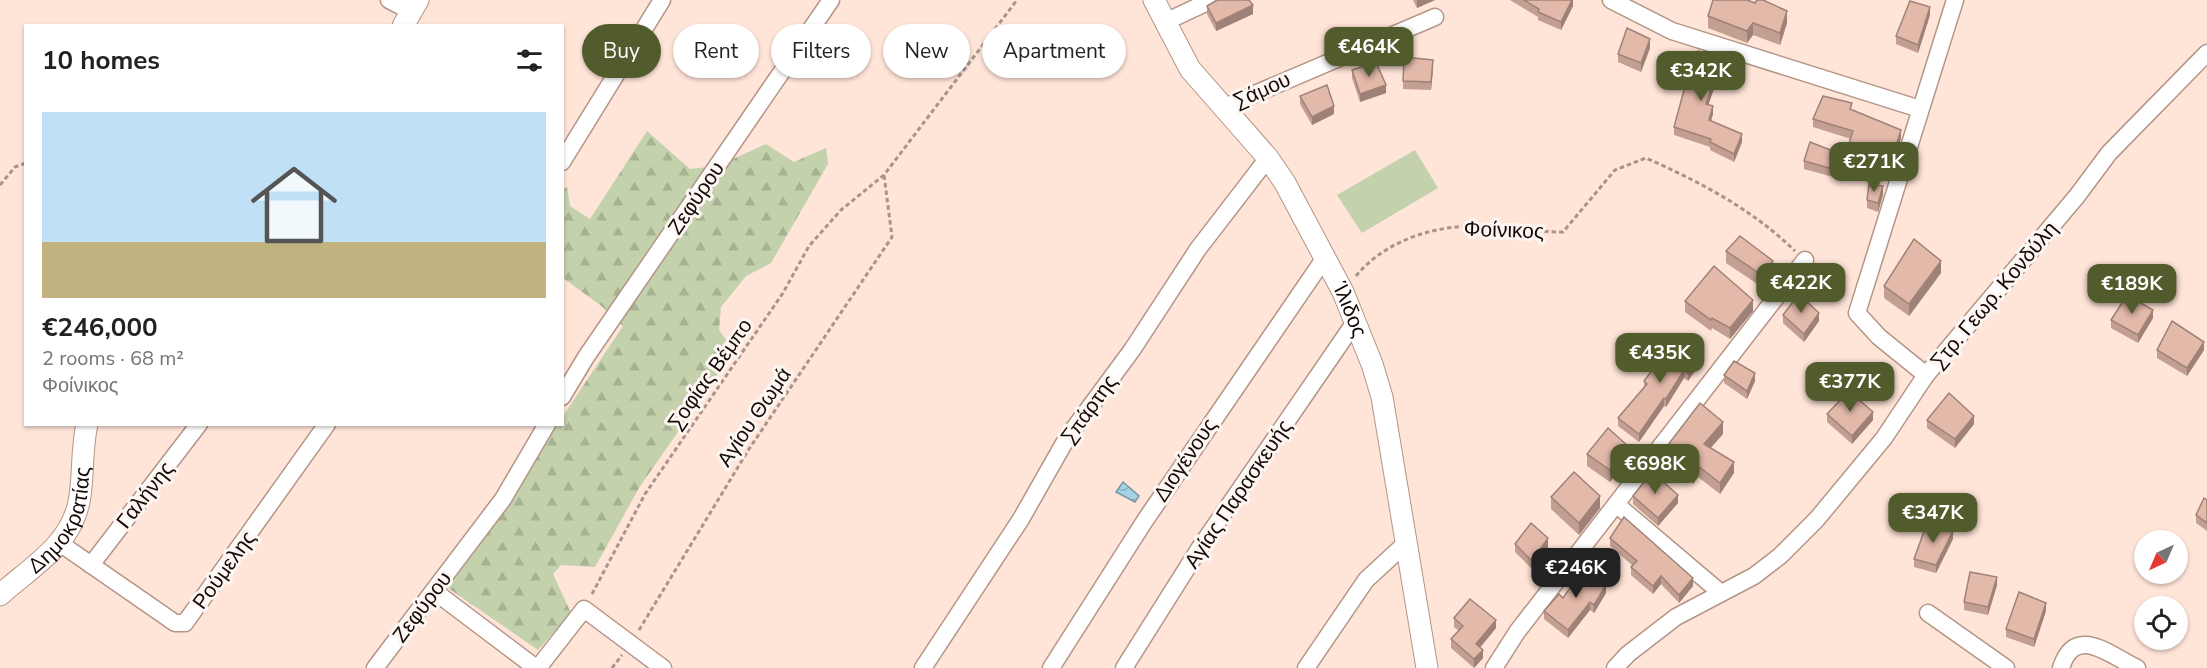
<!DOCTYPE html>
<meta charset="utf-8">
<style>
body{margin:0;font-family:"Nunito Sans",sans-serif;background:#f6f6f6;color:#222;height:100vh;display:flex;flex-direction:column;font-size:22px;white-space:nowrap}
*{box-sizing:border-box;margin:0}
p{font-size:20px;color:#767676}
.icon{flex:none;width:33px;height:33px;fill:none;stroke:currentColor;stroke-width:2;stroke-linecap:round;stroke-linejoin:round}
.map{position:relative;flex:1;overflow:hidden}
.drawer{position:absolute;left:24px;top:24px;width:540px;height:402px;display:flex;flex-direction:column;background:#fff;border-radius:0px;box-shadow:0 2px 4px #0004}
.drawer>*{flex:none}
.guide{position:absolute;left:582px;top:24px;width:570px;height:54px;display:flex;gap:12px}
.needle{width:39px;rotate:224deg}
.fabs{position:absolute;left:2134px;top:530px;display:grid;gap:12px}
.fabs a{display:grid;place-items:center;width:54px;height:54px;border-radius:50%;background:#fff;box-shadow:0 2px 4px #0004;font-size:30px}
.price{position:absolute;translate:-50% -51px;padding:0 14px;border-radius:12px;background:#515b2b;color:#fff;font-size:20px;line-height:39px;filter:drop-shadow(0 2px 3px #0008)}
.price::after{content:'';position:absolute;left:50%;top:36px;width:18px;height:14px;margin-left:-9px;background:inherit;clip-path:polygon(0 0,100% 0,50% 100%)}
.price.on{background:#222;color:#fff}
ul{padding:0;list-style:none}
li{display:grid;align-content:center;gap:12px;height:318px;padding:0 18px}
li+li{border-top:2px solid #e0e0e0}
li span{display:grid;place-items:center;height:186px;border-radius:0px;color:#555}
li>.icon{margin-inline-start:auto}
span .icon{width:108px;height:108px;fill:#fffc;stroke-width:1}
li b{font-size:26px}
h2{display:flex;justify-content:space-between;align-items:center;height:72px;padding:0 18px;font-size:26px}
.tag{padding:0 21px;border-radius:27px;background:#fff;box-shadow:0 2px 4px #0004;font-size:21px;line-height:54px}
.tag.on{background:#515b2b;color:#fff}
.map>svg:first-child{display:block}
.green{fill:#c3d1ad}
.forest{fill:url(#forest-firs)}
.water{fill:url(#water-waves);stroke:#7996a1;stroke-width:1.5}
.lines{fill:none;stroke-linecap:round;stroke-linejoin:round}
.minor-casing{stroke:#b49587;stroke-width:19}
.tertiary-casing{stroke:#b49587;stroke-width:23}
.path{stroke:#a8948b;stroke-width:3;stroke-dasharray:4.5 3;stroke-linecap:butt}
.minor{stroke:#fff;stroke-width:16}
.tertiary{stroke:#fff;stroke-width:21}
.wall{fill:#c39f92}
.shaded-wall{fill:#9f8277}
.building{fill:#e3b9aa;stroke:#9f8277;stroke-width:1.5}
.labels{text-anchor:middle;stroke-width:6;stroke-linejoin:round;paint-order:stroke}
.street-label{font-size:21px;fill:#130905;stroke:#fdf6f3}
</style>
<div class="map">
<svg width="2207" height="668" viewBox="0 0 2207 668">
<defs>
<pattern id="forest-firs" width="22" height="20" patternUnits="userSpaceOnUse" patternTransform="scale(1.5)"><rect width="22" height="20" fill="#c3d1ad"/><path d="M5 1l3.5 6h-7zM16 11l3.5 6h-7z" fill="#a7b293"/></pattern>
<pattern id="water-waves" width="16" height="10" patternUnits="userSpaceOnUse" patternTransform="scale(1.5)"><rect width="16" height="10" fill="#a5d2e4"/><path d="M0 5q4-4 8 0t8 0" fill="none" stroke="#8db3c2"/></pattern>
</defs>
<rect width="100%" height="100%" fill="#ffe4d8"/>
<polygon class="green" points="1415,150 1438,188 1362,233 1337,195"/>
<polygon class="forest" points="647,131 690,169 717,166 766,144 794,162 826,148 828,164 771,263 746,276 721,307 719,330 734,351 639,488 595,567 561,565 553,574 571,613 538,650 448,588 557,425 562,424 563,416 623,326 600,305 563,278 563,190 567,187 570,206 590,219"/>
<polygon class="water" points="1123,482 1139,496 1135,502 1116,492"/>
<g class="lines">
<defs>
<g id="minor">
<polyline points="389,0 410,11"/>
<polyline points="1611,0 1672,31 1920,109"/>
<polyline points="1165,22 1212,0"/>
<polyline points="1222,108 1435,17"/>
<polyline points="562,162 662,0"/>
<polyline points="1926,375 1879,337 1857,313 1955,0"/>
<polyline points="562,397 586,357 831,0"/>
<polyline points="1617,505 1721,593"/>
<polyline points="61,544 175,623 185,623 327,424"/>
<polyline points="91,565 199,424"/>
<polyline points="434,591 536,668"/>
<polyline points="1928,613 2006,668"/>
<polyline points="375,668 503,499 547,424"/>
<polyline points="538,668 584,609 663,668"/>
<polyline points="923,668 1021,519 1067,438 1132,350 1198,249 1268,158"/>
<polyline points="1051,668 1144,522 1326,256"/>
<polyline points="1124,668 1199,549 1355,322"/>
<polyline points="1306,668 1366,580 1405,544"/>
<polyline points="1494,668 1517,632 1805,260"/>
<polyline points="1615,668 1628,654 1676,617 1754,576 1780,556 1817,519 1884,438 1926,375 2077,196 2109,153 2207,53"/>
<path d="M 2061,668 C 2075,624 2108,654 2137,668"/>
</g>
<g id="tertiary">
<path id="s1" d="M 1154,0 L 1190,69 L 1268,158 L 1285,183 L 1343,292 L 1372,364 L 1382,397 L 1427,668"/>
<polyline points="403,26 418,0"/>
<path id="s2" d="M 0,595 C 31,567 70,546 79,502 C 84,477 81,450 87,424"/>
</g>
</defs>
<use href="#minor" class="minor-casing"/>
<use href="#tertiary" class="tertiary-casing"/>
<g class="path">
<polyline points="0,185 15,167 26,163"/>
<path d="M 1356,276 C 1383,243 1428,227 1471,226 C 1501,225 1532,232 1563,232 L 1615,170 L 1646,158 C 1700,182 1752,209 1795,251"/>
<polyline points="592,594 645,494 783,293 809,246 841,210 884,175 1017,0"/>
<polyline points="639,630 749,449 892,237 884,175"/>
<polyline points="612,668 622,655"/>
</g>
<use href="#minor" class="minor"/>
<use href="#tertiary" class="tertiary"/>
</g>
<g class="wall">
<polygon points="1413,0 1435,0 1417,8"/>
<polygon points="1510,0 1573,0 1573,6 1561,30 1538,20 1538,17"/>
<polygon points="1207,6 1253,14 1216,31 1207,14"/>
<polygon points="1930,15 1918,53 1896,44 1896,36"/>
<polygon points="1708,16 1787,23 1780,45 1753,35 1747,43 1708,28"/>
<polygon points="1650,48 1641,72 1618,62 1618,54"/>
<polygon points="1693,66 1721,68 1708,105 1713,114 1711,121 1742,142 1734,162 1710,150 1710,147 1674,135 1674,127 1685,86 1665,79 1665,71"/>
<polygon points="1433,69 1431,90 1403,89 1403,81"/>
<polygon points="1352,70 1386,93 1360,102 1352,78"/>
<polygon points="1300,96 1334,114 1312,125 1300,104"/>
<polygon points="1852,110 1901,138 1895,158 1889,155 1881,179 1845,164 1845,156 1851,139 1813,127 1813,119"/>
<polygon points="1804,161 1838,161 1833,177 1804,169"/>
<polygon points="1883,195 1878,212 1867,208 1867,200"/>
<polygon points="1726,251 1773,273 1762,287 1726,263"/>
<polygon points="1941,273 1909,316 1884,298 1884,286"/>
<polygon points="1685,301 1753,311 1730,339 1712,328 1711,331 1685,312"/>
<polygon points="1783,315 1819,321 1804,342 1783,323"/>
<polygon points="2153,318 2138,343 2111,328 2111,320"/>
<polygon points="2157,350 2204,350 2187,376 2157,358"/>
<polygon points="1701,362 1688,381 1684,378 1666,407 1664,406 1639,442 1618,426 1618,418 1644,387 1644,381"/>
<polygon points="1724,375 1755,381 1747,399 1724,383"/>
<polygon points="1827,414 1873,420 1852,444 1827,422"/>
<polygon points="1927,420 1974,424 1955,448 1927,428"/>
<polygon points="1723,434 1711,448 1734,473 1720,494 1698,477 1693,484 1664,461 1664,450"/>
<polygon points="1587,454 1628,458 1610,482 1587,466"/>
<polygon points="1633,496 1678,503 1658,526 1633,504"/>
<polygon points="1551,497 1600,508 1579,535 1551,509"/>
<polygon points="2207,500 2207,531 2196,523 2196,515"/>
<polygon points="1610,538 1693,586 1679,603 1661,584 1653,594 1631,575 1631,567 1633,566 1610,546"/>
<polygon points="1953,539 1936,573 1914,567 1914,559"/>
<polygon points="1515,544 1548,547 1532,569 1515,552"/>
<polygon points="1997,585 1988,615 1964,610 1964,602"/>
<polygon points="1606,593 1594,613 1590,610 1568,638 1544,619 1544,611 1563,598"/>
<polygon points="2046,611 2034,647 2006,637 2006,629"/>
<polygon points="1454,618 1496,628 1480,648 1483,658 1474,668 1451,648 1451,639 1459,631 1454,627"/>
</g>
<g class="shaded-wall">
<polygon points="1417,0 1435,0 1417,8"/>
<polygon points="1572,0 1573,0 1573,6 1561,30 1561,22"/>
<polygon points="1253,5 1253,14 1216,31 1216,23"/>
<polygon points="1930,7 1930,15 1918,53 1918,45"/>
<polygon points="1787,11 1787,23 1780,45 1780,33"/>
<polygon points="1753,23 1753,35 1747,43 1747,31"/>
<polygon points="1650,39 1650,48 1641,72 1641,63"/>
<polygon points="1433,60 1433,69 1431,90 1431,82"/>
<polygon points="1721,60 1721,68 1706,112 1706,104"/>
<polygon points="1386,85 1386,93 1360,102 1360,94"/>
<polygon points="1334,106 1334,114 1312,125 1312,117"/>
<polygon points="1713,106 1713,114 1709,127 1709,120"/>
<polygon points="1901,130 1901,138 1895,158 1895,149"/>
<polygon points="1742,134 1742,142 1734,162 1734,154"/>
<polygon points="1889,147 1889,155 1881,179 1881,171"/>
<polygon points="1838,153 1838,161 1833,177 1833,169"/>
<polygon points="1883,186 1883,195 1878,212 1878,203"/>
<polygon points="1773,261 1773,273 1762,287 1762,275"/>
<polygon points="1941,261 1941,273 1909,316 1909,304"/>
<polygon points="1753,300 1753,311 1730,339 1730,328"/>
<polygon points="2153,310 2153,318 2138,343 2138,335"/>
<polygon points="1819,313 1819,321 1804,342 1804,334"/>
<polygon points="2204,342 2204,350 2187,376 2187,368"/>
<polygon points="1701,353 1701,362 1688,381 1688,373"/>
<polygon points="1684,370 1684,378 1666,407 1666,399"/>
<polygon points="1755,373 1755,381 1747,399 1747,391"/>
<polygon points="1664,398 1664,406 1639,442 1639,434"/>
<polygon points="1873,412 1873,420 1852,444 1852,436"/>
<polygon points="1974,416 1974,424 1955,448 1955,439"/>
<polygon points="1723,422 1723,434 1704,455 1704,444"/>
<polygon points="1628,446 1628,458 1610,482 1610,470"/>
<polygon points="1734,462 1734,473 1720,494 1720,483"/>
<polygon points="1698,466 1698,477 1693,484 1693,473"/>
<polygon points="1678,495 1678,503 1658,526 1658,518"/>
<polygon points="1600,496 1600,508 1579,535 1579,523"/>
<polygon points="1953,531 1953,539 1936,573 1936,565"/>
<polygon points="1548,538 1548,547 1532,569 1532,561"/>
<polygon points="1661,576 1661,584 1653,594 1653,586"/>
<polygon points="1997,577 1997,585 1988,615 1988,607"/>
<polygon points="1693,578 1693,586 1679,603 1679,595"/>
<polygon points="1606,585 1606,593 1594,613 1594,605"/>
<polygon points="1590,602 1590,610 1568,638 1568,630"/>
<polygon points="2046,603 2046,611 2034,647 2034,639"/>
<polygon points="1496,620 1496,628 1476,652 1476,644"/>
<polygon points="1483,650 1483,658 1474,668 1474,659"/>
</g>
<g class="building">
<polygon points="1217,0 1249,0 1253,5 1216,23 1207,6"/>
<polygon points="1524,0 1572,0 1561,22 1538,12 1539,9"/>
<polygon points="1713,0 1747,0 1755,3 1757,0 1763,0 1787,11 1780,33 1753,23 1747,31 1708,16"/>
<polygon points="1910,1 1930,7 1918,45 1896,36"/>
<polygon points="1627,28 1650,39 1641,63 1618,54"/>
<polygon points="1698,51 1721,60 1706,104 1713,106 1709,120 1742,134 1734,154 1710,142 1711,139 1674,127 1687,79 1665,71 1670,58 1693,66"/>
<polygon points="1404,57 1433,60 1431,82 1403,81"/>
<polygon points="1376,62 1386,85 1360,94 1352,70"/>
<polygon points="1327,85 1334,106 1312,117 1300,96"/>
<polygon points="1823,96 1852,103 1850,109 1901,130 1895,149 1889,147 1881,171 1845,156 1853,131 1813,119"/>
<polygon points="1810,142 1838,153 1833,169 1804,161"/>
<polygon points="1869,184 1883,186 1878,203 1867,200"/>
<polygon points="1740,236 1773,261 1762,275 1726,251"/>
<polygon points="1914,239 1941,261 1909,304 1884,286"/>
<polygon points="1714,266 1753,300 1730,328 1712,318 1711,320 1685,301"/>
<polygon points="1799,294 1819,313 1804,334 1783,315"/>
<polygon points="2127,295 2153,310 2138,335 2111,320"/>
<polygon points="2172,321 2204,342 2187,368 2157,350"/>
<polygon points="1679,335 1701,353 1688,373 1684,370 1666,399 1664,398 1639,434 1618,418 1647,384 1644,381"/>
<polygon points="1734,361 1755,373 1747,391 1724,375"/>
<polygon points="1849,391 1873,412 1852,436 1827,414"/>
<polygon points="1949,393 1974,416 1955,439 1927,420"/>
<polygon points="1700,403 1723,422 1704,444 1734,462 1720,483 1698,466 1693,473 1664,450"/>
<polygon points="1608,428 1628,446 1610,470 1587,454"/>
<polygon points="1574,472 1600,496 1579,523 1551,497"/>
<polygon points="1652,472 1678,495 1658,518 1633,496"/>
<polygon points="2204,498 2207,500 2207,523 2196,515"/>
<polygon points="1624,517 1693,578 1679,595 1661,576 1653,586 1631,567 1637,561 1610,538"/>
<polygon points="1531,523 1548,538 1532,561 1515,544"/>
<polygon points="1927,523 1953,531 1936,565 1914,559"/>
<polygon points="1584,568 1606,585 1594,605 1590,602 1568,630 1544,611 1559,594 1563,598"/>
<polygon points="1970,572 1997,577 1988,607 1964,602"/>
<polygon points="2019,592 2046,603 2034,639 2006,629"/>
<polygon points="1470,599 1496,620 1476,644 1483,650 1474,659 1451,639 1463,626 1454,618"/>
</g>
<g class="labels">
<g class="street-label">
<text transform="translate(1262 90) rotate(-24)" y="7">Σάμου</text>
<text transform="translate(696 198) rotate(-56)" y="7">Ζεφύρου</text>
<text transform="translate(1504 230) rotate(2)" y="7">Φοίνικος</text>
<text transform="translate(1994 295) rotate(-50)" y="7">Στρ. Γεωρ. Κονδύλη</text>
<text dy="7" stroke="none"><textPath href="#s1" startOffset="369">Ίλιδος</textPath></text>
<text transform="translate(710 374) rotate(-55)" y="7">Σοφίας Βέμπο</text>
<text transform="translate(1089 409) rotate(-54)" y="7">Σπάρτης</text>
<text transform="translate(754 417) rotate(-56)" y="7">Αγίου Θωμά</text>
<text transform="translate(1185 460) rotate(-56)" y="7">Διογένους</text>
<text transform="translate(1238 494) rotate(-56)" y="7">Αγίας Παρασκευής</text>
<text transform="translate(145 495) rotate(-52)" y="7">Γαλήνης</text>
<text dy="7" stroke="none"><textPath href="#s2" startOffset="100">Δημοκρατίας</textPath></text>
<text transform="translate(224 570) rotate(-54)" y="7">Ρούμελης</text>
<text transform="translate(422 607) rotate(-53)" y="7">Ζεφύρου</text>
</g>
</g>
</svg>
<div class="fabs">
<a><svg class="needle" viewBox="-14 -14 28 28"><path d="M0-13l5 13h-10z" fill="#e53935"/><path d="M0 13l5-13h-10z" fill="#767676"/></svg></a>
<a><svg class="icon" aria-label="locate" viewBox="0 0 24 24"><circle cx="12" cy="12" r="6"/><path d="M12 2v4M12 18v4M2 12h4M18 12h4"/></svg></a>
</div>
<b class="price" style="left:1369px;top:78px">€464K</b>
<b class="price" style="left:1701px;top:102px">€342K</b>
<b class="price" style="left:1874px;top:193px">€271K</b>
<b class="price" style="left:1801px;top:314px">€422K</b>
<b class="price" style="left:2132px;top:315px">€189K</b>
<b class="price" style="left:1660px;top:384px">€435K</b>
<b class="price" style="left:1850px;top:413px">€377K</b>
<b class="price" style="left:1655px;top:495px">€698K</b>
<b class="price" style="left:1933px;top:544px">€347K</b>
<b class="price on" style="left:1576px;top:599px">€246K</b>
<div class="guide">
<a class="tag on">Buy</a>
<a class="tag">Rent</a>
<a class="tag">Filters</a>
<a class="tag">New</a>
<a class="tag">Apartment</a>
</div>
<section class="drawer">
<h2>10 homes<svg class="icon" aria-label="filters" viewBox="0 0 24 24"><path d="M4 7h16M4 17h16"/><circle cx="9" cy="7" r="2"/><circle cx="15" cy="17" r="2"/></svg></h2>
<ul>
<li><span style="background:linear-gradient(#bfe0f5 70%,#c2b280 0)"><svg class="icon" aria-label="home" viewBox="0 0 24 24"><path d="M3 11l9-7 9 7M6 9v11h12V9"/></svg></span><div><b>€246,000</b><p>2 rooms · 68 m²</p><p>Φοίνικος</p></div></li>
</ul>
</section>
</div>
